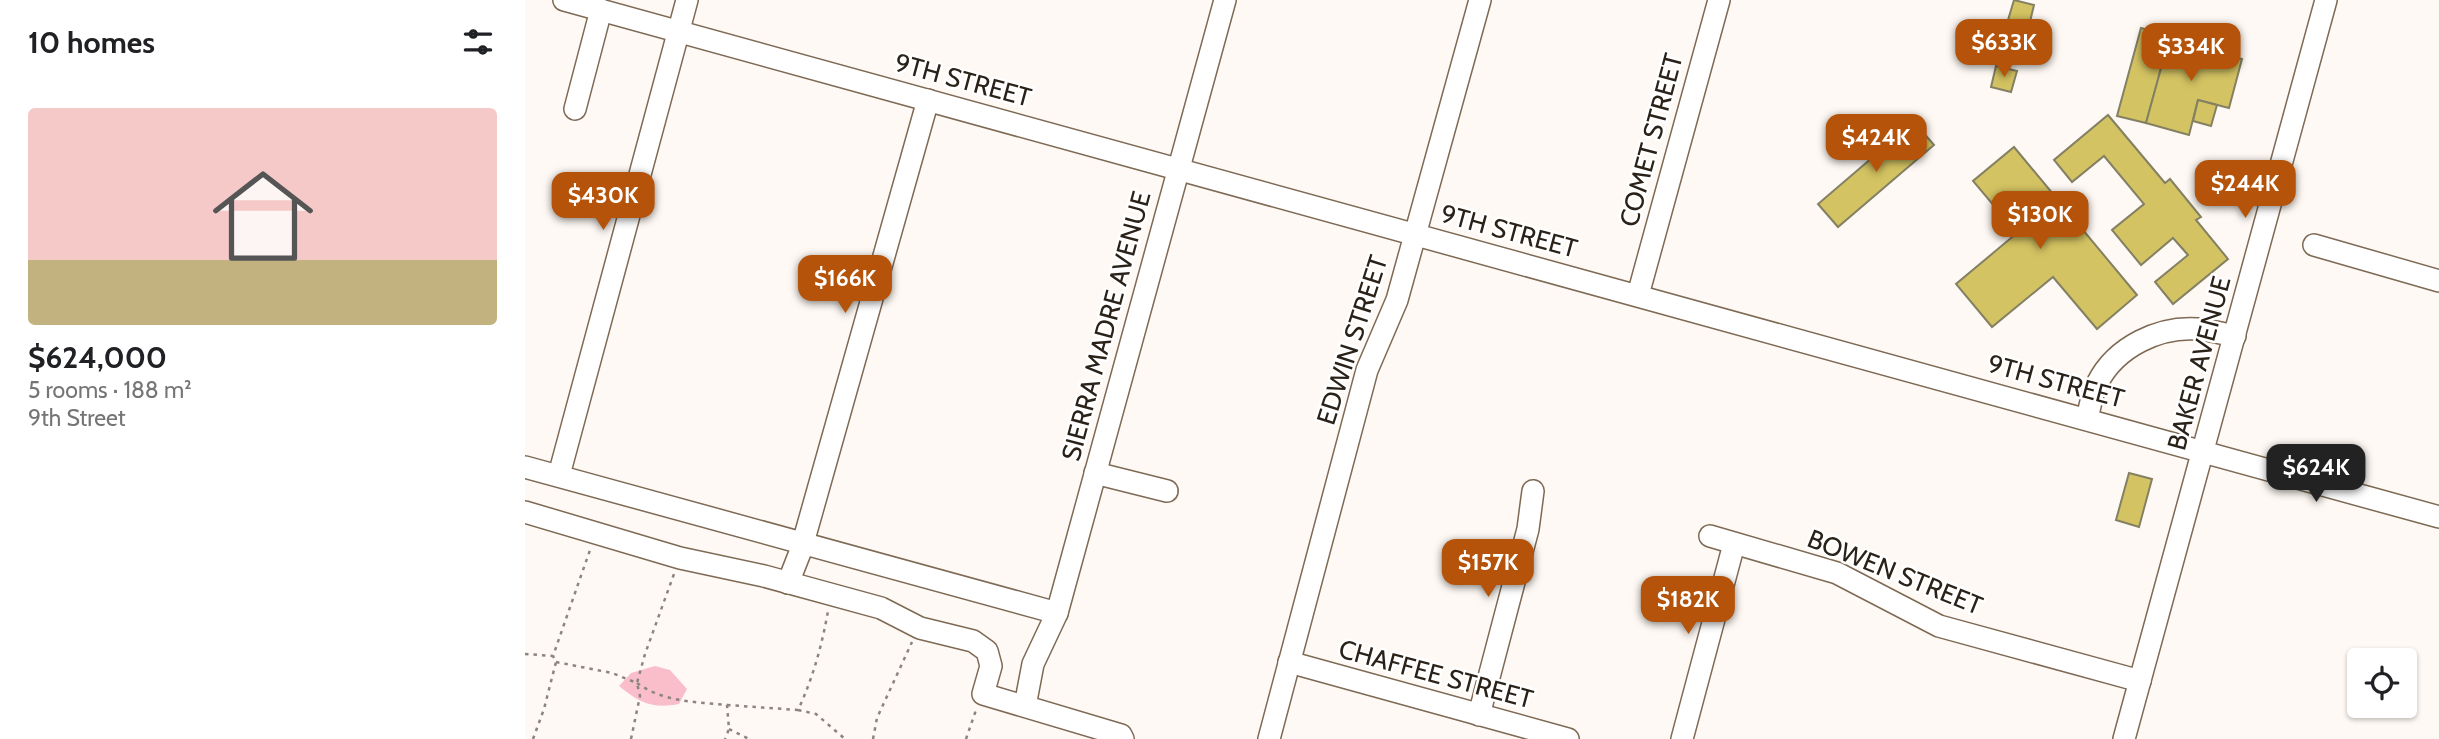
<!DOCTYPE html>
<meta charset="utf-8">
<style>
body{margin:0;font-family:Cabin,sans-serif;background:#f2f2f2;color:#202124;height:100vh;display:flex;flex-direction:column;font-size:26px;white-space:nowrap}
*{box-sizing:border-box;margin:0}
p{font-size:23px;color:#757577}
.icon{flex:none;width:38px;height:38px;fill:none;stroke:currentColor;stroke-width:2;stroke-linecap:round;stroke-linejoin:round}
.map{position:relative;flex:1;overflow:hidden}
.side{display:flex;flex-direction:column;background:#fff;width:525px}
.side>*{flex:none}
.fabs{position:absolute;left:1822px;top:648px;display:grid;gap:14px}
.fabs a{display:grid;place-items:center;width:70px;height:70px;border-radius:7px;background:#fff;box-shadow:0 2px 5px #0004;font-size:35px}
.price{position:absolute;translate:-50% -60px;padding:0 16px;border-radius:14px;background:#b45309;color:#fff;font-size:23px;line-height:46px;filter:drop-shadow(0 2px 4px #0008)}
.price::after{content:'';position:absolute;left:50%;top:42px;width:21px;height:16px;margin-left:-10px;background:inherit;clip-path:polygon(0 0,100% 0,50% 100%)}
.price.on{background:#222;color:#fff}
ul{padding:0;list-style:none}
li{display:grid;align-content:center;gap:14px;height:371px;padding:0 28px}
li+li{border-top:2px solid #e0e0e0}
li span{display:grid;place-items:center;height:217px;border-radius:7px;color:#555}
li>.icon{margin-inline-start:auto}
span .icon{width:126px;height:126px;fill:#fffc;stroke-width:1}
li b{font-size:30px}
h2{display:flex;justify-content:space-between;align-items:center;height:84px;padding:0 28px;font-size:30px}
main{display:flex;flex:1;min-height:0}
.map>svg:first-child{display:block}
.green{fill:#fabecb}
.building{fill:#d4c362;stroke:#848063;stroke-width:2}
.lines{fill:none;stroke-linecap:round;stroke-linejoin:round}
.minor-casing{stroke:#7e6954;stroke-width:24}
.path{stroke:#8c857e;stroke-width:2.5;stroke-dasharray:3.5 5;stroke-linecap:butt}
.minor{stroke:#fff;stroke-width:21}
.labels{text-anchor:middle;stroke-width:5;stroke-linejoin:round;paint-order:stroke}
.street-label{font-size:26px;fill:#2a2219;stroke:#fff}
</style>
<main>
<section class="side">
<h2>10 homes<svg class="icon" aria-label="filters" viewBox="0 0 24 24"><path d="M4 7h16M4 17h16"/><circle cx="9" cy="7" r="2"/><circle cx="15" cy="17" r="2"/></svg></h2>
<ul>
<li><span style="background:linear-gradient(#f6c9c9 70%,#c2b280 0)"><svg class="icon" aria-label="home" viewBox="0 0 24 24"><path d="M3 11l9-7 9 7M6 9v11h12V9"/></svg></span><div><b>$624,000</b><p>5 rooms · 188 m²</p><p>9th Street</p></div></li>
</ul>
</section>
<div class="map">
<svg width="1914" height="739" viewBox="0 0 1914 739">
<rect width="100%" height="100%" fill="#fef9f4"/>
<path class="green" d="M 130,666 L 145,670 L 162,689 L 154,704 C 128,709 114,703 94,686 L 106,673 Z"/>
<g class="building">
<polygon points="1489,0 1509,5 1504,26 1483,20"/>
<polygon points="1616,28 1645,36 1621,123 1592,116"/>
<polygon points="1646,32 1681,42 1679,49 1717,59 1704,108 1673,100 1664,135 1621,123"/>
<polygon points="1480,33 1501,38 1495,59 1475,54"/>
<polygon points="1471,66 1492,71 1486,92 1466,87"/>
<polygon points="1673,100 1692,105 1686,126 1668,121"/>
<polygon points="1583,115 1640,183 1645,179 1676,217 1671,220 1703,259 1648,304 1630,282 1663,255 1648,238 1616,265 1587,230 1619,204 1579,156 1547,182 1529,160"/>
<polygon points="1389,122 1409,145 1313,227 1293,204"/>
<polygon points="1489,147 1612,295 1572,329 1528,277 1467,327 1431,284 1492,233 1448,181"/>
<polygon points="1604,473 1627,479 1614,527 1591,520"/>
</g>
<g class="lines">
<defs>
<g id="minor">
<polyline points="39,0 1914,517"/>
<polyline points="50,109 76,10"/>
<polyline points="1789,245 1914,281"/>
<polyline points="1113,295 1194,0"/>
<path d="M 1562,419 C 1565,407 1567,392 1573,382 C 1591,347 1634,326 1673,329 C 1685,330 1698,334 1710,336"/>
<polyline points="0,467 532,613"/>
<polyline points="570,473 642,491"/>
<polyline points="34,475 162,0"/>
<polyline points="0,512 155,558 239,576 356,608 395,628 448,641 462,651 466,666 458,694 596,735 598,739"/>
<polyline points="1185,536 1312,573 1414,626 1615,681"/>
<polyline points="263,583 276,550 403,100"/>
<polyline points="764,662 1043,739"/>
<polyline points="500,706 508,664 532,613 700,0"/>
<polyline points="954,715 1003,529 1008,491"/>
<polyline points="744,739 842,370 872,300 955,0"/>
<polyline points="1157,739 1209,544"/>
<polyline points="1599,739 1801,0"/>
</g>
</defs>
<use href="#minor" class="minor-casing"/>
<g class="path">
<polyline points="0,654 28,656 65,550"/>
<polyline points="31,662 87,673 112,683 120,654 149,574"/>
<path d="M 112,683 C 138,702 171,702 202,705 L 204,729 L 200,739"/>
<path d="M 202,705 L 273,710 C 288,678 297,645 303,611"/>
<polyline points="273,710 291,714 320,739"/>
<polyline points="204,729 224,739"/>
<polyline points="8,739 19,709 31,662 28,656"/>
<polyline points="106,739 115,696 112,683"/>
<polyline points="348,739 352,718 387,642"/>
<polyline points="441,739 451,710"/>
</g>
<use href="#minor" class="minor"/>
</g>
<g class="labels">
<g class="street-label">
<text transform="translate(438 80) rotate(15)" y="9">9TH STREET</text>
<text transform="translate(1126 140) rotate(-75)" y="9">COMET STREET</text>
<text transform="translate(984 231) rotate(15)" y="9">9TH STREET</text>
<text transform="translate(581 326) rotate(-75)" y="9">SIERRA MADRE AVENUE</text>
<text transform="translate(827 340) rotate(-72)" y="9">EDWIN STREET</text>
<text transform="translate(1674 363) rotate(-75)" y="9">BAKER AVENUE</text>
<text transform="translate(1531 381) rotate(15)" y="9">9TH STREET</text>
<text transform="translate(1370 572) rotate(22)" y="9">BOWEN STREET</text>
<text transform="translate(911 674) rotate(15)" y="9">CHAFFEE STREET</text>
</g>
</g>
</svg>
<div class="fabs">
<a><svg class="icon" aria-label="locate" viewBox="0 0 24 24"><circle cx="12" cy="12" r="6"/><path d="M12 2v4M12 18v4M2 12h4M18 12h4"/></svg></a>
</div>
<b class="price" style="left:1479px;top:79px">$633K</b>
<b class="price" style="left:1666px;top:83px">$334K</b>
<b class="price" style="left:1351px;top:174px">$424K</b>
<b class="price" style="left:1720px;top:220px">$244K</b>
<b class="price" style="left:78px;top:232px">$430K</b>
<b class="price" style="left:1515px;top:251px">$130K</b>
<b class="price" style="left:320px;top:315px">$166K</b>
<b class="price on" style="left:1791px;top:504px">$624K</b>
<b class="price" style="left:963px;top:599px">$157K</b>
<b class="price" style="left:1163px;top:636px">$182K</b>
</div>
</main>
